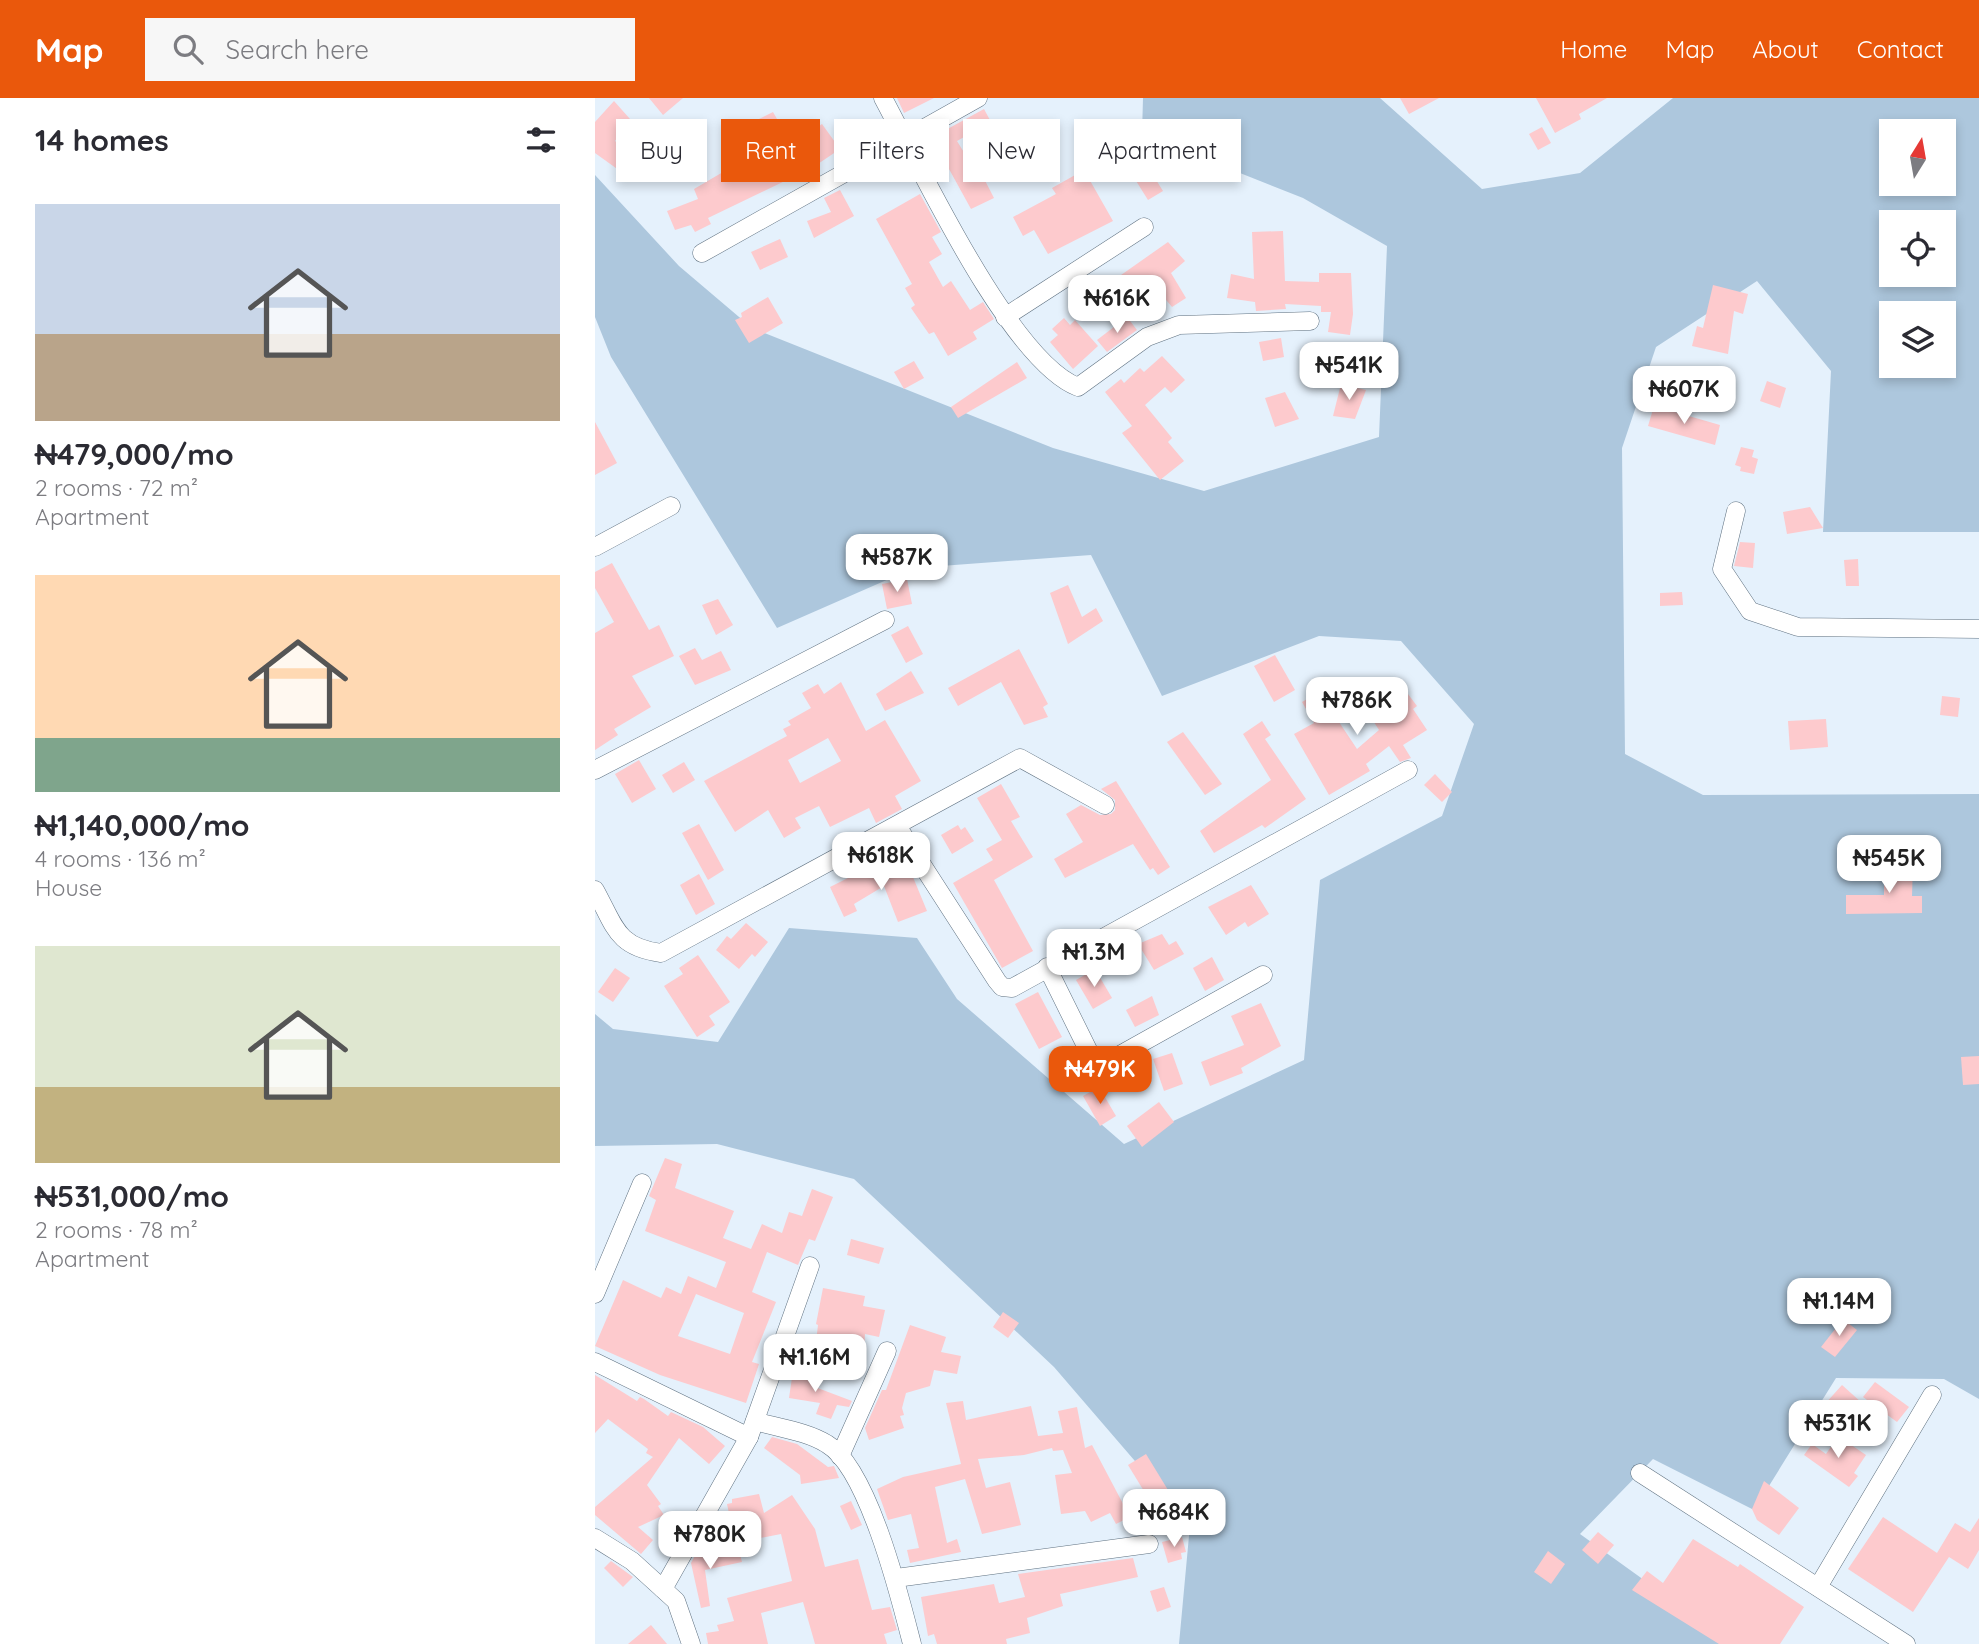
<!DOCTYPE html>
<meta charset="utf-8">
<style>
body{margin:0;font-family:Quicksand,sans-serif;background:#f7f7f7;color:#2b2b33;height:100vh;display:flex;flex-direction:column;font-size:26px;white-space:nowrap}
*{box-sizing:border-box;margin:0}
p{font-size:23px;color:#7c7c81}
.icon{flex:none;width:38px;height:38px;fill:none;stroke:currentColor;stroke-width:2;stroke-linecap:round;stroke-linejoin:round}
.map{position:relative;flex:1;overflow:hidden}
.side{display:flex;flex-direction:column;background:#fff;width:595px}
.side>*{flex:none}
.guide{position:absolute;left:21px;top:21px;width:665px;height:63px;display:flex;gap:14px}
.needle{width:46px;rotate:11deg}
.fabs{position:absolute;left:1284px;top:21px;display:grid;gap:14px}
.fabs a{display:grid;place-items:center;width:77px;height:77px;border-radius:0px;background:#fff;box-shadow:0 4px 10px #0003;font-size:35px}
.price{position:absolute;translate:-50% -60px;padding:0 16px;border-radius:14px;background:#fff;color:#222;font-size:23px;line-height:46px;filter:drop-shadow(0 2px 4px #0008)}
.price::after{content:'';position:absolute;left:50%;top:42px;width:21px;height:16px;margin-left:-10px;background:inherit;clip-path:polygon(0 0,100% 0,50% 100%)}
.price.selected{background:#ea580c;color:#fff}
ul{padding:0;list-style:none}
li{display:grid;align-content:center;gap:14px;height:371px;padding:0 35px}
li span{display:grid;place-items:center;height:217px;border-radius:0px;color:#555}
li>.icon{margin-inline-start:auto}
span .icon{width:126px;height:126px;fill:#fffc;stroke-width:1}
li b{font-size:30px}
h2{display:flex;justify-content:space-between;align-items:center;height:84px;padding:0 35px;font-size:30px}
.tag{padding:0 24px;border-radius:0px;background:#fff;box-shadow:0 4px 10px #0003;font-size:24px;line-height:63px}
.tag.selected{background:#ea580c;color:#fff}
header{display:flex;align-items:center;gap:42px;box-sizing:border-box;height:98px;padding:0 35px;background:#ea580c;color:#fff}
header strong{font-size:33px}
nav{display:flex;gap:38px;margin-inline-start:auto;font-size:24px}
.search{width:490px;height:63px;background:#f7f7f7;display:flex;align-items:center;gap:18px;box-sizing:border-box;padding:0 24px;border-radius:0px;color:#7c7c81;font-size:26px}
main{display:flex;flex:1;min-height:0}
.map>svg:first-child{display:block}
.green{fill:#adc7dd;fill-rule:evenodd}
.building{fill:#fdcacd;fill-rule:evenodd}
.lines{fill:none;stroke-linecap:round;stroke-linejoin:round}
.minor-casing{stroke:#5f7180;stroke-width:19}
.minor{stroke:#fff;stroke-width:18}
</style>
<header>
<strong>Map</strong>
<div class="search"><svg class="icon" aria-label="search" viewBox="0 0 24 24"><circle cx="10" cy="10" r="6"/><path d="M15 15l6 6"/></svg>Search here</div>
<nav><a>Home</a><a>Map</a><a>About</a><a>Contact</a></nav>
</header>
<main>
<section class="side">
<h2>14 homes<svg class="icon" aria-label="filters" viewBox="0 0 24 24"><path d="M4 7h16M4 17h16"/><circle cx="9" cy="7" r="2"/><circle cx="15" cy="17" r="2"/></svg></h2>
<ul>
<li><span style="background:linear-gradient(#c9d6e8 60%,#b9a48a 0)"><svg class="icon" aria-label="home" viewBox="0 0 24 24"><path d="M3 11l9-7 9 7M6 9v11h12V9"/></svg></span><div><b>₦479,000/mo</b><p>2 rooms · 72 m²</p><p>Apartment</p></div></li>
<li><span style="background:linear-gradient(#ffd9b3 75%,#7fa58c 0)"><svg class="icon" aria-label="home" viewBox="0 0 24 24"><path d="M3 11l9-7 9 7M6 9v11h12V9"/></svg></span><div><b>₦1,140,000/mo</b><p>4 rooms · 136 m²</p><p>House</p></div></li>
<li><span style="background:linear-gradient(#dfe7d0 65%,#c2b280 0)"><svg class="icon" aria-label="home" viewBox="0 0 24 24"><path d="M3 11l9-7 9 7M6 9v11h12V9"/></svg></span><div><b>₦531,000/mo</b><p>2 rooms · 78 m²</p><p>Apartment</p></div></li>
</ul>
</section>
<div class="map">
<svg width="1384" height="1546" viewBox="0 0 1384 1546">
<rect width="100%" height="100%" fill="#e5f1fc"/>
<path class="green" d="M 548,0 L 785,0 L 887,91 L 985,75 L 1078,0 L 1384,0 L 1384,434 L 1228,434 L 1236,273 L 1162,183 L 1061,249 L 1027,350 L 1030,656 L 1108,697 L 1384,696 L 1384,1301 L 1349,1281 L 1241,1280 L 1159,1412 L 1058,1361 L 985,1436 L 1138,1546 L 584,1546 L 595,1427 L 459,1269 L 259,1081 L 122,1046 L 0,1048 L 0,916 L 18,931 L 123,944 L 194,830 L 322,840 L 362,901 L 529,1046 L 709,962 L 725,782 L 847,718 L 879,626 L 806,543 L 724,538 L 567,598 L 496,457 L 319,470 L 182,530 L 16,259 L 0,219 L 0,77 L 84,168 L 157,230 L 458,350 L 609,393 L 784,339 L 792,148 L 708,100 L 547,36 ZM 1297,33 L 1349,33 L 1349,86 L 1297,86 ZM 1297,124 L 1349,124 L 1349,177 L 1297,177 ZM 1297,215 L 1349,215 L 1349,268 L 1297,268 Z"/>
<g class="building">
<polygon points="54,0 88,0 68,17"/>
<polygon points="302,0 339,0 309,15"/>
<polygon points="805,0 844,0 814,16"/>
<polygon points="941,0 1012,0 984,16 986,21 960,35"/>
<polygon points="19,3 35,21 20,43 42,61 32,78 0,55 0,24"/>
<polygon points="389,11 396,24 362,43 378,69 382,67 399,100 376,111 343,51 331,57 325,46"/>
<polygon points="178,14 197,47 227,26 245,51 217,70 209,58 185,71 192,82 113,120 116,126 100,134 96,127 80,132 72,113 103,101 99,91 174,47 162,22"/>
<polygon points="947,29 956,45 943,52 934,36"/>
<polygon points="553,69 568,93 553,102 538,78"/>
<polygon points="489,72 518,123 453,156 439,132 428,138 418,119 461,96 457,90"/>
<polygon points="245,92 259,118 219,140 212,123 236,114 229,100"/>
<polygon points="325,96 346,134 337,139 347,156 334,164 348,189 356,183 375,212 388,204 399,221 378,234 382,241 353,258 339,234 334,236 316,210 320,207 310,190 317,186 281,121"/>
<polygon points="688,133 690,183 724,184 724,175 756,175 758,216 755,237 733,234 736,214 726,214 726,208 690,206 691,211 661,213 660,204 632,200 636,176 659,181 657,134"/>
<polygon points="185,141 193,159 165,172 156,154"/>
<polygon points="573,144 590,163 576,175 591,200 577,209 557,185 525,209 509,189"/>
<polygon points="1118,187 1153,196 1148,216 1139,213 1133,256 1097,248 1102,228 1108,230"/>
<polygon points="173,199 188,225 154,245 140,222 147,219 146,215"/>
<polygon points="532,219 542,232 512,254 502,242"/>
<polygon points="469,220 475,227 480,222 503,248 478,271 455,244 463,237 457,231"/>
<polygon points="686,240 689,259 668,263 664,244"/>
<polygon points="567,258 590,282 576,295 570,289 550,307 577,340 573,344 589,363 565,382 527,335 537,328 510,294 526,281 529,285 545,270 549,274"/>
<polygon points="319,263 329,280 309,291 299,274"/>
<polygon points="422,264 432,280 363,320 356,309"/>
<polygon points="1172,283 1191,290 1185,310 1165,303"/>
<polygon points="746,286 771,292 760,321 738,318"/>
<polygon points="690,294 704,321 680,329 670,300"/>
<polygon points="1059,308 1125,327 1120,347 1053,328"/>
<polygon points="0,324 22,365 0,377"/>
<polygon points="1146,349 1159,352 1157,359 1163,361 1159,376 1145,373 1146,369 1140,367"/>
<polygon points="1215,409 1228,430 1192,436 1188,414"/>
<polygon points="1145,444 1160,445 1158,470 1139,468"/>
<polygon points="1263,461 1264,488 1251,488 1249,462"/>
<polygon points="17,465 54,532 64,527 79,558 37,578 56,609 19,631 23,637 0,652 0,535 19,524 0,490 0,474"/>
<polygon points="312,481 317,506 292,511 287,486"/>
<polygon points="473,487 487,519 501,510 508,523 473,546 455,495"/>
<polygon points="1087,494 1088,507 1065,508 1065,495"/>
<polygon points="123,501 138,527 121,537 107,507"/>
<polygon points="313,528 328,556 311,565 296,537"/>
<polygon points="100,550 107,562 126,553 136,572 100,587 84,558"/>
<polygon points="424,551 453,606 448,609 453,619 429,627 406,584 363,608 353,590"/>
<polygon points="680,557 700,592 679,604 659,568"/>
<polygon points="316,573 329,595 290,613 281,596"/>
<path d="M 246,584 L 271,633 L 290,622 L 326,683 L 300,698 L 307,711 L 281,725 L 274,710 L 235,729 L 224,708 L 200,720 L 206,730 L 189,740 L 173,712 L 140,734 L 109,683 L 192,638 L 188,631 L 196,627 L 193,623 L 216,610 L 207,595 L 223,586 L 229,596 ZM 233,640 L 246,663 L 205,685 L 193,662 Z"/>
<polygon points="771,590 781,605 802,592 807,600 813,596 822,608 818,611 832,632 808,647 816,660 805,664 794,648 771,666 775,673 734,697 699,636 719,625 707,604 724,594 762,651 784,632 761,596"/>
<polygon points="1347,598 1365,600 1363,619 1345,617"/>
<polygon points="1231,621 1233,649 1195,652 1193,623"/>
<polygon points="667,623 676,637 670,641 711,701 670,730 667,727 619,755 605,733 676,682 648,636"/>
<polygon points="588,634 627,686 610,697 572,644"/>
<polygon points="44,662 61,691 37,705 20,676"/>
<polygon points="89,664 100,682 78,695 67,677"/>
<polygon points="840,676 857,694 847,704 829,687"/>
<polygon points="521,683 575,769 563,777 558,770 555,772 538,746 470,780 459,761 488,744 471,716 486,707 505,717 516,716 520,712 520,702 506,691"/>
<polygon points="406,686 425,719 416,723 438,759 399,782 438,853 407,870 358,785 398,762 391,751 407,742 382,700"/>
<polygon points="104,726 129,772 113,782 87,735"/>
<polygon points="363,727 366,732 370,729 379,743 357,756 346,737"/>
<polygon points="1289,766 1318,766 1317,798 1327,798 1327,815 1251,816 1251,797 1289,797"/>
<polygon points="313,767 332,813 303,824 289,788 259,806 262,813 249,819 235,789 273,770 279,780"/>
<polygon points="104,776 120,806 101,817 85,787"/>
<polygon points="656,787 674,816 653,829 650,824 631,837 613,809"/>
<polygon points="151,825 173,844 160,859 157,856 144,871 121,852 132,838 136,841"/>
<polygon points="567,836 574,847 581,843 589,856 559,872 543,846"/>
<polygon points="103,857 135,904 114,918 120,927 102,939 69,888 88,876 84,870"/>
<polygon points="617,859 629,882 610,893 598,870"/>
<polygon points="20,870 35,880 18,904 3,894"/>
<polygon points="500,871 517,900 498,911 481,882"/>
<polygon points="443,894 467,939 444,951 420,906"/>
<polygon points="557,898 564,917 540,929 531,912"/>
<polygon points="666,905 686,948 646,970 648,975 615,988 606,964 649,947 636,918"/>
<polygon points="577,955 588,986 569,993 558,961"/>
<polygon points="1384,958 1384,986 1368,987 1366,959"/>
<polygon points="504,989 521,1018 505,1028 488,998"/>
<polygon points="564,1004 579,1024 547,1049 532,1028"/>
<path d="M 70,1060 L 87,1066 L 80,1090 L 139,1113 L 128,1140 L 156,1151 L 167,1126 L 187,1135 L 194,1114 L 207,1118 L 217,1091 L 238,1099 L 220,1143 L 214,1141 L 203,1167 L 172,1154 L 157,1194 L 181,1204 L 157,1264 L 164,1266 L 151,1305 L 65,1277 L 0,1248 L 28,1182 L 66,1200 L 71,1189 L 86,1196 L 93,1178 L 121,1190 L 131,1164 L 50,1133 L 61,1102 L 54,1098 ZM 101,1196 L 149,1215 L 135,1256 L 83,1238 Z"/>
<polygon points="256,1141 289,1150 284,1166 252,1157"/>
<polygon points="228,1190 270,1198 268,1208 290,1212 284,1239 270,1236 268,1271 218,1268 223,1227 221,1226"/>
<polygon points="408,1214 424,1225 413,1240 398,1229"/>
<polygon points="1248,1221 1262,1232 1240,1259 1226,1249"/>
<polygon points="315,1227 351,1239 346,1254 366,1258 362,1276 339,1272 335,1288 311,1295 307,1310 309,1317 305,1318 309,1330 274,1342 270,1330 287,1292 291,1292"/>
<polygon points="198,1273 222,1277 220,1289 257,1303 254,1309 242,1307 236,1321 221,1316 225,1305 194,1300"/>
<polygon points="0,1277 42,1303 45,1299 49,1301 73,1318 76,1314 108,1329 130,1348 114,1366 84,1340 52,1387 66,1406 63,1408 69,1417 43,1429 58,1442 46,1456 0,1417 0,1409 58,1359 51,1355 53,1351 13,1321 0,1335"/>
<polygon points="1280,1284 1314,1309 1302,1324 1268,1299"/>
<polygon points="1247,1287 1267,1305 1241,1334 1221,1316"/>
<polygon points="368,1303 371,1322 436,1308 443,1338 468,1335 463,1313 482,1309 490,1350 497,1347 535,1419 521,1426 515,1415 496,1424 490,1413 466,1416 460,1377 477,1375 468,1352 458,1353 457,1350 429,1357 383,1361 391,1390 415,1384 426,1427 387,1436 370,1381 340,1389 352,1445 362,1441 366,1454 315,1465 312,1452 324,1450 316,1416 293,1422 282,1391 308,1379 366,1366 351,1305"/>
<polygon points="1243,1338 1271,1357 1259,1375 1263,1378 1254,1389 1209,1357 1217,1346 1231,1356"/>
<polygon points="177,1339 202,1346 233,1369 239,1368 244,1380 206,1386 205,1377 169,1350"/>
<polygon points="551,1356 573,1392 555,1403 533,1367"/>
<polygon points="1169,1383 1204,1410 1184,1437 1162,1422 1157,1411"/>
<polygon points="164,1396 169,1415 197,1397 220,1431 230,1469 263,1461 277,1512 295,1509 302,1532 289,1536 292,1546 220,1546 208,1504 166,1515 173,1546 113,1546 111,1535 124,1533 122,1527 139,1523 132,1500 197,1483 186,1436 145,1444 140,1419 135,1420 132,1406 137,1405 137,1401"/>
<polygon points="256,1403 267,1427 256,1432 245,1408"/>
<polygon points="1288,1419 1342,1455 1360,1425 1375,1434 1384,1420 1384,1452 1373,1471 1354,1459 1318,1514 1253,1471"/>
<polygon points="1003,1434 1019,1447 1003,1466 987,1452"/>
<polygon points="587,1439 591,1454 586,1455 587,1461 573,1465 567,1444"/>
<polygon points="1098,1441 1143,1469 1145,1466 1209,1509 1185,1546 1124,1546 1037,1492 1052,1473 1068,1485"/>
<polygon points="106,1447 109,1460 144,1452 147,1464 110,1472 115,1508 106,1510 96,1465"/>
<polygon points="953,1453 970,1466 956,1486 939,1474"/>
<polygon points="538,1460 543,1479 465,1496 468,1508 432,1520 435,1535 411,1541 412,1546 342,1546 339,1536 333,1538 326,1499 399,1486 404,1505 430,1499 423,1476"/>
<polygon points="16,1463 38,1479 28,1489 9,1470"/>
<polygon points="569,1489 576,1509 562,1514 555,1493"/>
<polygon points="56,1527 72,1546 33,1546"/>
</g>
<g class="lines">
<defs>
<g id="minor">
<path d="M 288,0 C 324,67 415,263 483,289 L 552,239 L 584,227 L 715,223"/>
<polyline points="107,155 383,0"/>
<polyline points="410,219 549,129"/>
<polyline points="1141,413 1127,471 1155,513 1203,529 1384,531"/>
<polyline points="0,449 76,408"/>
<polyline points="0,672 290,522"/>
<polyline points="302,728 402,883 407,889 417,890 813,672"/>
<path d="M 0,792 C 20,828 21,849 66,855 L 425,660 L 510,707"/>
<polyline points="452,869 495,956 514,963 668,877"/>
<polyline points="0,1196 47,1085"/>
<polyline points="0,1264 154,1339"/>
<path d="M 160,1323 C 183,1330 211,1333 232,1346 C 273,1370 305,1499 317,1546"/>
<polyline points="245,1358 292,1253"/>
<polyline points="1045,1375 1311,1546"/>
<polyline points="0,1440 37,1463 81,1503 96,1546"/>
<polyline points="301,1480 554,1446"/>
<polyline points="1223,1489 1337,1297"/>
<polyline points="68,1491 154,1339 215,1168"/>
</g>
</defs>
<use href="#minor" class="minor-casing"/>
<use href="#minor" class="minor"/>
</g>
</svg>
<div class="fabs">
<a><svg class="needle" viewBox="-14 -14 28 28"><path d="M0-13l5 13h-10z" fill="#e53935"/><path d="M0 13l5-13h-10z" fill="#7c7c81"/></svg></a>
<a><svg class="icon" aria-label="locate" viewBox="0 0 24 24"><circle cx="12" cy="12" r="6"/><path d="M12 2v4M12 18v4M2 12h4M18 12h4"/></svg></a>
<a><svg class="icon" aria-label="layers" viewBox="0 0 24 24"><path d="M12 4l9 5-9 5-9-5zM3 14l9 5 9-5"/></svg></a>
</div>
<b class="price" style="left:522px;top:237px">₦616K</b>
<b class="price" style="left:754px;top:304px">₦541K</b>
<b class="price" style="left:1089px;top:328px">₦607K</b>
<b class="price" style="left:302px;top:496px">₦587K</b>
<b class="price" style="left:762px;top:639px">₦786K</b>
<b class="price" style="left:286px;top:794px">₦618K</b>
<b class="price" style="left:1294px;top:797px">₦545K</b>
<b class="price" style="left:499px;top:891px">₦1.3M</b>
<b class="price selected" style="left:505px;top:1008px">₦479K</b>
<b class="price" style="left:1244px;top:1240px">₦1.14M</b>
<b class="price" style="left:220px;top:1296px">₦1.16M</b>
<b class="price" style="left:1243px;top:1362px">₦531K</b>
<b class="price" style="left:579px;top:1451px">₦684K</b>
<b class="price" style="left:115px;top:1473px">₦780K</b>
<div class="guide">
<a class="tag">Buy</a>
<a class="tag selected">Rent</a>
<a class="tag">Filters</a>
<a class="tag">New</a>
<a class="tag">Apartment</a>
</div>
</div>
</main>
